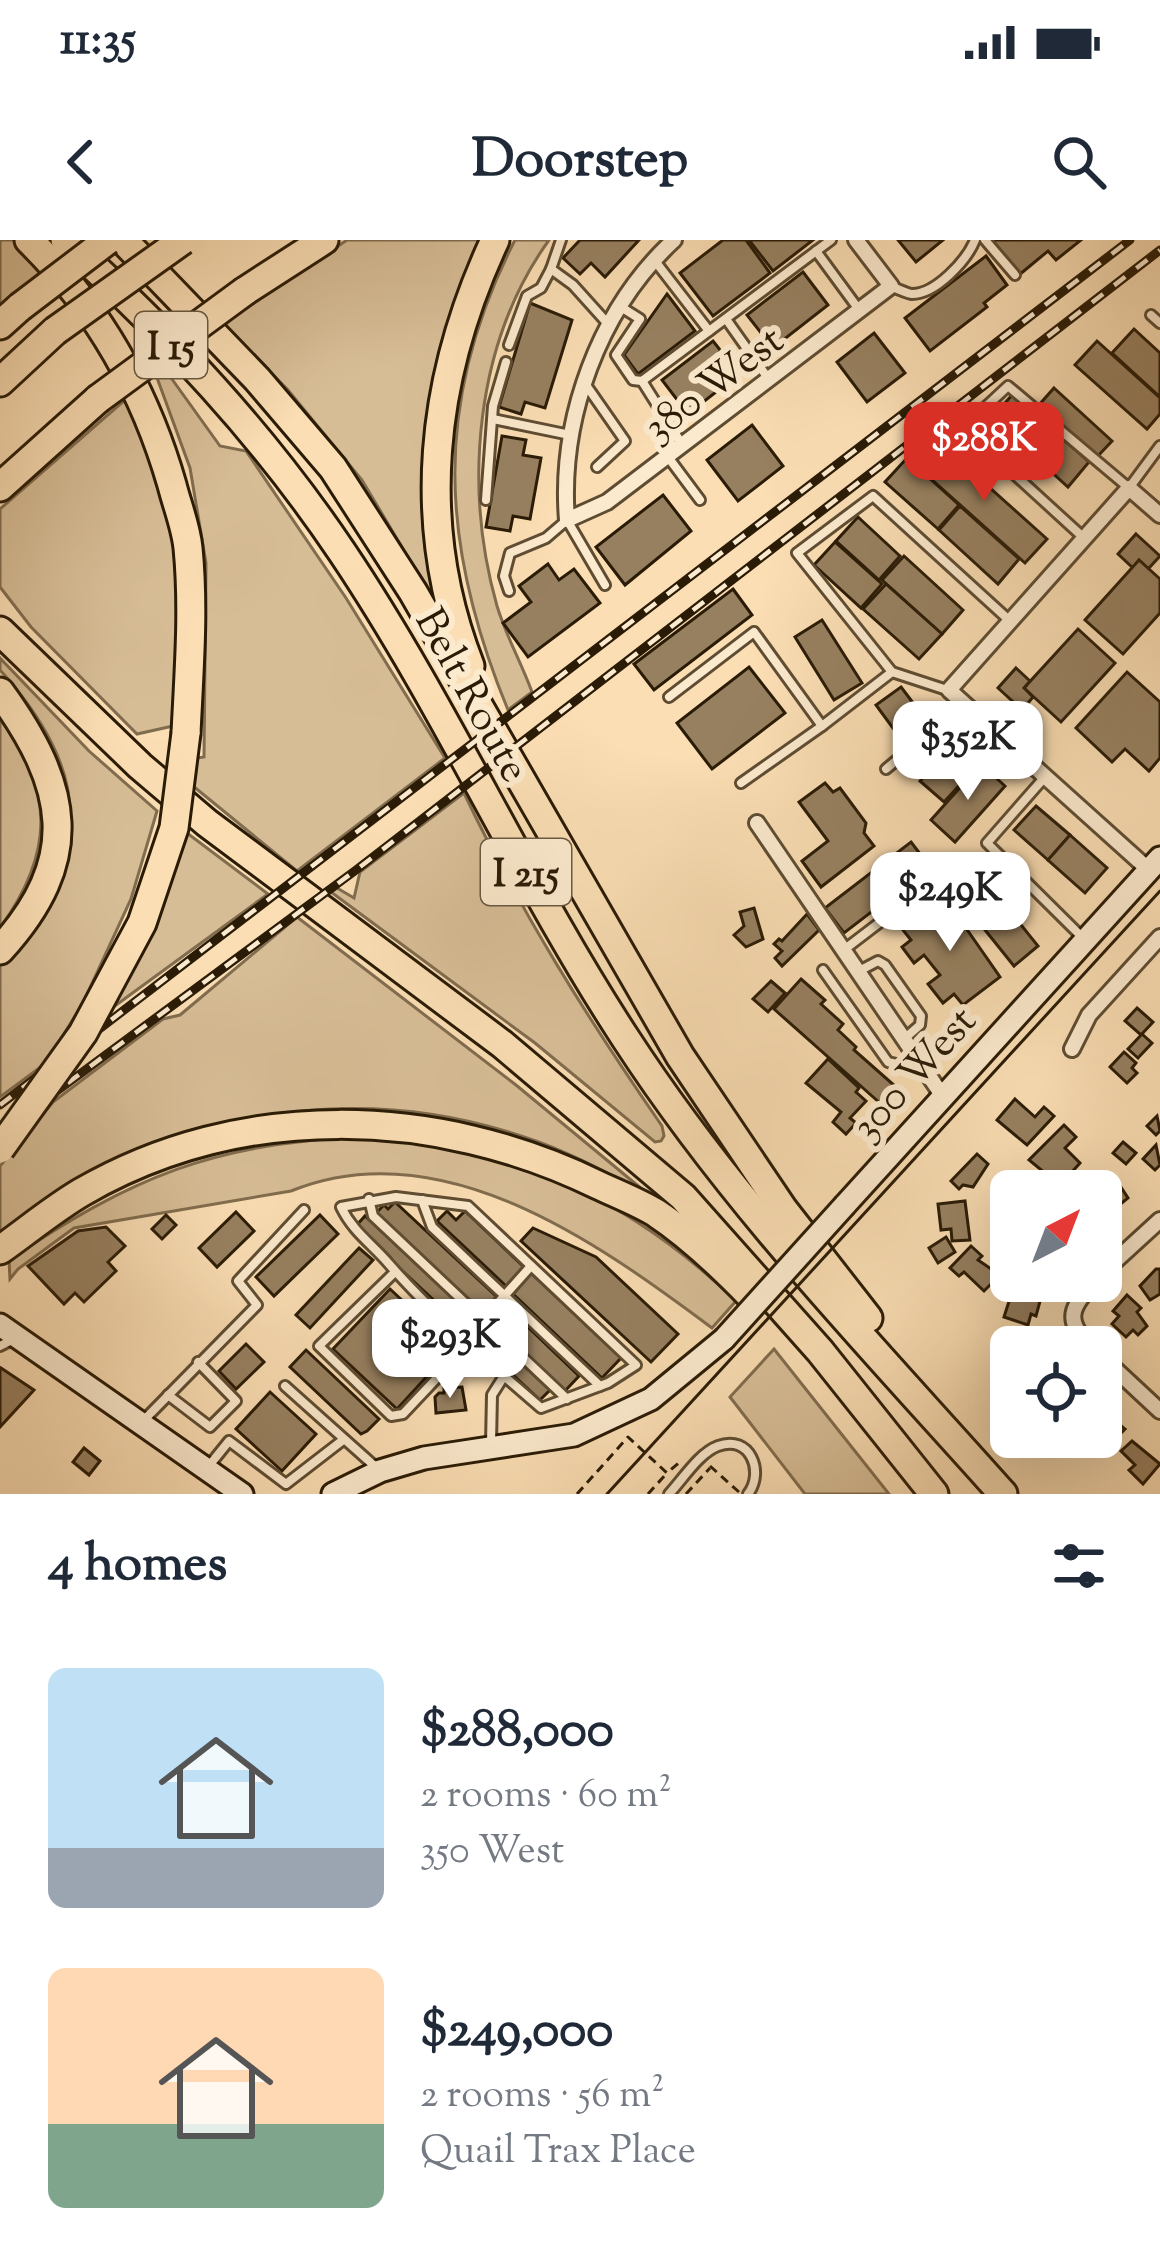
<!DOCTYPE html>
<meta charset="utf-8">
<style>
body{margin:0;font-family:"Sorts Mill Goudy",serif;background:#f6f6f7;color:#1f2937;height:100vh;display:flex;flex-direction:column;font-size:45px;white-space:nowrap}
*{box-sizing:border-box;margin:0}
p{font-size:39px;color:#747a83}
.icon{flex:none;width:66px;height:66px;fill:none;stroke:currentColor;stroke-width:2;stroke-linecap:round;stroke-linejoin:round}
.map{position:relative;height:1254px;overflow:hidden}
.panel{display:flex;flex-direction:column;background:#fff;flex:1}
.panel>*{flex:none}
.needle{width:78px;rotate:42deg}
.buttons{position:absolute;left:990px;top:930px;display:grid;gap:24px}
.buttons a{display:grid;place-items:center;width:132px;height:132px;border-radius:18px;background:#fff;box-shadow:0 12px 48px #0002;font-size:60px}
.price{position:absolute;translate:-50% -102px;padding:0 27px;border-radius:24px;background:#fff;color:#222;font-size:39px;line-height:78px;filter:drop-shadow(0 3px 6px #0008)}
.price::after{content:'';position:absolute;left:50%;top:72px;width:36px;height:27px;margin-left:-18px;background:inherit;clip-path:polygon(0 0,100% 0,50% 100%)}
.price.on{background:#d93025;color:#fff}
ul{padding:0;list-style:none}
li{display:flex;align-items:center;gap:36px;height:300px;padding:0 48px}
li span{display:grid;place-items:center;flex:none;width:336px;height:240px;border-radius:18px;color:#555}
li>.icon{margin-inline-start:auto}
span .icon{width:144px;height:144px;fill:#fffc;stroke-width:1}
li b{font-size:51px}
h2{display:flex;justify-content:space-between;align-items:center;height:144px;padding:0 48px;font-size:51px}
.status{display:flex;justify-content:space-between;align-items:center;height:84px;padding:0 60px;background:#fff;direction:ltr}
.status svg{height:33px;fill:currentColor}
header{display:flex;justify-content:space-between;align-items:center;height:156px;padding:0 48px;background:#fff;font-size:54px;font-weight:800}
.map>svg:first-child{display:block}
.green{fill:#d7bd96;stroke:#806c4e;stroke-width:3}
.building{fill:#978060;stroke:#2a1b06;stroke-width:3}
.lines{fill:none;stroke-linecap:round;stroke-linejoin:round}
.lane-casing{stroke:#5e4c32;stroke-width:14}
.street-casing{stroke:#5e4c32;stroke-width:20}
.secondary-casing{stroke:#2a1b06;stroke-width:27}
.highway-casing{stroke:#2a1b06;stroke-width:33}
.path{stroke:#2a1b06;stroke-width:3;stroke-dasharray:9 6;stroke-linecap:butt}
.lane{stroke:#fceace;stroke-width:8}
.street{stroke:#fceace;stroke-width:14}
.secondary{stroke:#fceace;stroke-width:21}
.highway{stroke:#fbdeb4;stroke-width:27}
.tram{stroke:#2a1b06;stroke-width:3}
.rail-casing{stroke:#2a1b06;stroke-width:9}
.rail{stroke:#fceace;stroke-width:4.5;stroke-dasharray:14;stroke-linecap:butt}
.secondary-bridge-casing{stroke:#2a1b06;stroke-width:27;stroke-linecap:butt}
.highway-bridge-casing{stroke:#2a1b06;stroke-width:33;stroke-linecap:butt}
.secondary-bridge{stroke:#fceace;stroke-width:21}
.highway-bridge{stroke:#fbdeb4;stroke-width:27}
.labels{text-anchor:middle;stroke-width:12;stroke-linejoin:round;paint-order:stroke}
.shield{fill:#fceace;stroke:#695942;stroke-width:3}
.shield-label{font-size:39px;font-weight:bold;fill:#2a1b06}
.street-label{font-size:42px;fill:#2a1b06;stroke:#fceace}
</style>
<div class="status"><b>11:35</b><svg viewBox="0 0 49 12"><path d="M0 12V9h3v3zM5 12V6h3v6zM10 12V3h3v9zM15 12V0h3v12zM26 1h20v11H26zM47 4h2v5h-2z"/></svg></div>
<header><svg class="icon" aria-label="back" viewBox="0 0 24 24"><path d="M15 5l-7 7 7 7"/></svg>Doorstep<svg class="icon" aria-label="search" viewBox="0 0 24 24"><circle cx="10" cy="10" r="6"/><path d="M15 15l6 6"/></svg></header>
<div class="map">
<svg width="1160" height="1254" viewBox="0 0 1160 1254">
<rect width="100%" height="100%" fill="#fbdeb4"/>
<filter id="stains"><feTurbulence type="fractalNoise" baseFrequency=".00167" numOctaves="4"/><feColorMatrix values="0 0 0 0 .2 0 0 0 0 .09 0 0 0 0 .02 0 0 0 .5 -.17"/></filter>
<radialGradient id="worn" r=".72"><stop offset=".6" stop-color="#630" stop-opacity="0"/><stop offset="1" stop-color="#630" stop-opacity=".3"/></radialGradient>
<g class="green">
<polygon points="0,0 31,0 52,23 0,66"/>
<polygon points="347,0 484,0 451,75 431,162 438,359 434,361 362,240 288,150 223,84"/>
<path d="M 515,0 L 549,0 C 475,103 463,246 497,366 C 506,396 521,422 532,452 L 508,470 C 440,305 432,162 515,0 Z"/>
<polygon points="164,128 220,206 246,211 346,358 445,518 297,631 193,546 197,518 204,517 206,323 190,228 156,135"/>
<polygon points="134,152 176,305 180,395 173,486 137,494 31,387 0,347 0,269"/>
<path d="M 0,418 L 89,511 L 157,571 L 131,659 L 83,763 L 46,823 L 0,857 L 0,722 C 31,700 45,672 55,637 C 59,622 66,606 68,591 C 79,532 37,471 0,430 Z"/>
<path d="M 0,479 C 56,551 53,615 0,688 Z"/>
<path d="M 464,553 C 520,671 588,779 662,886 L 664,896 L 661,901 L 655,902 L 535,803 L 331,652 L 337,648 L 354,658 L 360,632 Z"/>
<polygon points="183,590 268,654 112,768 129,736"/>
<path d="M 297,677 L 516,845 L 654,959 C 611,935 569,911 521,896 C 342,836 147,878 0,993 L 0,926 L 53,862 L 163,779 L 180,775 Z"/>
<path d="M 363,897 C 514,907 627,956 736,1061 L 712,1088 C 597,1002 441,890 291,951 L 74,988 L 18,1029 L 10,1039 L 9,1020 C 130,938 215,902 363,897 Z"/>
<polygon points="774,1109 889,1254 805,1254 730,1157"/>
</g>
<g class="building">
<polygon points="580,0 639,0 605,37 591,23 580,34 563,18"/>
<polygon points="723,0 746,0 770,33 713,76 680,33"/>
<polygon points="749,0 813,0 773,31"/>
<polygon points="898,0 943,0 916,22"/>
<polygon points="992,0 1081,0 1056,20 1048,11 1019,35"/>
<polygon points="986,16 1007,45 984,63 987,67 930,111 905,78"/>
<polygon points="803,32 828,65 773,108 747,75"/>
<polygon points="667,54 695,91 638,134 624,115"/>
<polygon points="530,63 572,80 545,168 525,162 521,174 499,167"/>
<polygon points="1134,89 1160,113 1160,157 1112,113"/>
<polygon points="874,93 905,133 867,162 837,122"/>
<polygon points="713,101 739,134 688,174 662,140"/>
<polygon points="1097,101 1160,158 1160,174 1147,189 1075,125"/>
<polygon points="1054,148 1112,201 1097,217 1039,165"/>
<polygon points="1013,154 1089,222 1068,247 992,178"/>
<polygon points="752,185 783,226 738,261 707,220"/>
<polygon points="502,196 526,200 523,215 541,218 530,279 513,276 510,291 486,287"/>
<polygon points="942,205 1047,299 1025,323 920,229"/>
<polygon points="907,218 959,265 938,289 885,242"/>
<polygon points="663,255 691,291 625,345 596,307"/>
<polygon points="960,266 1019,319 998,344 939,290"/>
<polygon points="858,277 900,316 879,340 836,301"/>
<polygon points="1136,294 1160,316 1148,329 1139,320 1133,328 1118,314"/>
<polygon points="835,302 882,344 861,368 814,325"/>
<polygon points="904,316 963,370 942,394 882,340"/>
<polygon points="1139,320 1160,339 1160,373 1123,414 1085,380"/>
<polygon points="548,324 559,340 574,329 600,363 528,417 503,383 531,362 519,346"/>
<polygon points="886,344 942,394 919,419 863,369"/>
<polygon points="733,349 752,375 654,450 634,424"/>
<polygon points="822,380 862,443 834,460 795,397"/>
<polygon points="1078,389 1115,423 1061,482 1024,448"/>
<polygon points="749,427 785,473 712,529 677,483"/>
<polygon points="1016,428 1030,441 1024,448 1033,457 1022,470 998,448"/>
<polygon points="1127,432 1160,462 1160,518 1149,531 1125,509 1112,522 1076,488"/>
<polygon points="901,447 920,472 895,491 876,465"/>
<polygon points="955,502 979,524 944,562 920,541"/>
<polygon points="981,524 1005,546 955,602 931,580"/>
<polygon points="825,543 833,552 840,548 866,583 864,593 874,606 821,647 802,621 828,601 799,562"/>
<polygon points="1036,566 1070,595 1048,620 1014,590"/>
<polygon points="1070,595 1107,628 1085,653 1048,620"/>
<polygon points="911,602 930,627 844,693 825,668"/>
<polygon points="983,633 1008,669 982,687 957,651"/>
<polygon points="945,658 1000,737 963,765 954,754 943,763 928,744 940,735 924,715 914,723 902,707 911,700 903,690"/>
<polygon points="754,668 763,699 746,707 734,695 744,686 740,672"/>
<polygon points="1009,670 1038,706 1014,726 985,690"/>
<polygon points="807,674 819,690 782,726 775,718 782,711 774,704 779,699 782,701"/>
<polygon points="801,739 825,760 821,764 843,784 838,790 856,807 854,810 896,847 881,864 774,769"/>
<polygon points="771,741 785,753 768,772 753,759"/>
<polygon points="1137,768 1153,782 1141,795 1125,781"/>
<polygon points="1142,794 1152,803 1138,818 1128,809"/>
<polygon points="1124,812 1136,823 1132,828 1137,833 1127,843 1110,827"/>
<polygon points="828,819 859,848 856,852 866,861 850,878 856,883 846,894 833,882 841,872 806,843"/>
<polygon points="1015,859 1035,877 1044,867 1054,876 1027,905 997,880"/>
<polygon points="1157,876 1160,891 1156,895 1147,886"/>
<polygon points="1064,885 1076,897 1065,908 1080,923 1062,943 1057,943 1029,920"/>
<polygon points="1123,902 1136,913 1126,924 1113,913"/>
<polygon points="1156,905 1160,925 1155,930 1143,919"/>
<polygon points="977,914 988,924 973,947 963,945 959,949 951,941"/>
<polygon points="1115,938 1128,958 1101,980 1101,951 1096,951"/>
<polygon points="965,961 970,1000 952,1001 951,989 941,990 938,964"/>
<polygon points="395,962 497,1057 483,1073 376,973 384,965 388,969"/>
<polygon points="447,971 456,980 465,971 524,1027 506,1046 437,981"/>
<polygon points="236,972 254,991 217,1027 199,1008"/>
<polygon points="166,975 176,985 162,999 152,989"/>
<polygon points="320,975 338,994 274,1056 256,1037"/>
<polygon points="365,976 477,1080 467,1091 355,987"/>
<polygon points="106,987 125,1006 108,1022 116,1031 84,1062 75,1053 64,1064 28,1026 78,991"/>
<polygon points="533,988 596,1017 678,1094 651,1122 521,1001"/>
<polygon points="946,997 955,1012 938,1023 929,1008"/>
<polygon points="971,1006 982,1016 978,1020 1000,1035 984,1051 964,1032 959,1036 950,1028"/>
<polygon points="359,1008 373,1020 310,1088 296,1075"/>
<polygon points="1156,1029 1160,1029 1160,1054 1150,1060 1140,1046"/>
<polygon points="531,1033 621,1118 602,1138 512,1053"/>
<polygon points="1024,1048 1042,1054 1036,1076 1031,1074 1028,1085 1004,1077 1012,1052 1021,1055"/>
<polygon points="390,1049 453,1108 397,1169 333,1109"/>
<polygon points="1127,1055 1141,1068 1137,1072 1147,1086 1138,1095 1133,1090 1126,1097 1112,1084 1119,1076 1113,1071"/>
<polygon points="503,1063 579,1136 565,1151 488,1079"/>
<polygon points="482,1086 550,1150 540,1160 472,1097"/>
<polygon points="246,1104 264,1122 236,1149 219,1131"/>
<polygon points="306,1110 379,1179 367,1191 361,1194 290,1127"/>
<polygon points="1,1128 34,1150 0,1187 0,1130"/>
<polygon points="462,1147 466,1170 436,1173 435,1157 439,1153 444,1153 444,1148"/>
<polygon points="270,1152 316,1194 282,1231 236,1189"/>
<polygon points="1101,1169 1125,1189 1114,1200 1108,1195 1102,1201 1098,1197 1101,1197"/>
<polygon points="1132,1201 1160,1224 1143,1244 1129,1230 1135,1225 1121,1211"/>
<polygon points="84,1208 100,1221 89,1235 73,1222"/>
</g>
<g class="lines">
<defs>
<g id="lane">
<polyline points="561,0 551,29 573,45 609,85"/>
<polyline points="985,0 1015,35"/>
<polyline points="816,11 860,71"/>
<polyline points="655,21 709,91"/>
<path d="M 892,47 C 896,48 908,54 912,54 C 936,54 967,20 975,0"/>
<polyline points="621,67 640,79 616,115 633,140 642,141 831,0"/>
<polyline points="1151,75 1160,83"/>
<polyline points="726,79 770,141"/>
<polyline points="509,105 527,56 541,48 551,29"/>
<polyline points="642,141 683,206"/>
<polyline points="586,145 625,201 597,227"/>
<polyline points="493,179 570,195"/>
<polyline points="668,217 700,260"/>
<polyline points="486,260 493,166 506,122"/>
<polyline points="1084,298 979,202 978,186 963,188 1008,146 1129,248 1160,206"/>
<polyline points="509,351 504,336 510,313 546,298 567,280 605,345"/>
<polyline points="947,450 892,432 797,313 873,256 1010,381"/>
<polyline points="669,457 754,392 822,486 892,432"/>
<polyline points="886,529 963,465"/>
<polyline points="1044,538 987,603 1085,700"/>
<polyline points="741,543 822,486"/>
<polyline points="845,709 934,641"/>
<polyline points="823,730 888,822 904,826 915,819"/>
<polyline points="859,731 878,721 885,725 921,776 920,785 904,799"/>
<polyline points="369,959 373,976 567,1159"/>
<polyline points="422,960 432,987 600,1146"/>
<polyline points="395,1032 319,1106 391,1176 403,1174 468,1105"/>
<polyline points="464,1101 531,1026"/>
<polyline points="0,1106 16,1098"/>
<polyline points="285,1146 379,1230"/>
<polyline points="168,1155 210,1187 236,1161 198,1122"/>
<polyline points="143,1181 257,1065 238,1041 304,970"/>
<path d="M 491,1203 L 492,1155 L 504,1136 C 463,1100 425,1065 389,1024 C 372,1004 353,992 341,967 L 396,957 L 468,966 L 636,1125 L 608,1143 L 541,1168 L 504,1136"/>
<polyline points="208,1227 229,1201 286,1244 343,1200"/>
<path d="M 669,1254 C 683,1239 699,1213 718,1206 C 750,1194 765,1232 748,1254"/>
</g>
<g id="street">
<path d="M 674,0 C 599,69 559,179 567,280 L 607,262 L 891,46 L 856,0"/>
<polyline points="757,583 942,855"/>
<polyline points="1149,630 949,450 1129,248 1160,275"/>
<polyline points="1072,809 1089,775 1160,697"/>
<polyline points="1101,1034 1160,980"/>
<polyline points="1066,1041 1082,1056"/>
<path d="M 1091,1107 C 1063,1079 1071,1068 1095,1041"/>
<polyline points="1101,1116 1160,1171"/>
</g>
<g id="secondary">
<polyline points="845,965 1160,618"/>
<polyline points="0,1085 242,1254"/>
<polyline points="333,1254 380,1231 424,1218 574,1195 651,1159 724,1099"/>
</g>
<g id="highway">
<path d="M 29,0 C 99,69 145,151 172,245 C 177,265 186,287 188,308 C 194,369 189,431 186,493"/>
<path d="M 65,0 C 171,97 262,193 342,312 C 447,468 523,642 626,799 C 734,965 872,1107 1003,1254"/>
<polyline points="123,0 257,139 333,228 413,352 680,816 783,969 868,1078"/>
<polyline points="245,51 324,0"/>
<polyline points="0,85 20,67"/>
<polyline points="0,142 55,91"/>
<polyline points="0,247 98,159"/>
<polyline points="0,391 140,526 207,583 502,804 683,957 820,1111 934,1254"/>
<path d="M 470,426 C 414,283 431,137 495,0"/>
<path d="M 0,452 C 69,547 83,619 0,710"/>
<path d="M 0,1010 C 27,991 53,969 82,952 C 241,860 437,866 598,945 C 617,954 638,962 656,973 C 689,995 724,1028 752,1057"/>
</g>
</defs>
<use href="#lane" class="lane-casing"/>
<use href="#street" class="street-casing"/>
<use href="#secondary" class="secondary-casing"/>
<use href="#highway" class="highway-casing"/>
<g class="path">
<polyline points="710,1226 739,1252"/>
<polyline points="577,1254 628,1197 667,1233 681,1221"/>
<polyline points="648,1254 667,1233"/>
<polyline points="686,1254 710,1228"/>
</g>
<use href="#lane" class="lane"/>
<use href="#street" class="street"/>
<use href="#secondary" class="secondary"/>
<use href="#highway" class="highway"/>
<polyline class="tram" points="607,1254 1160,651"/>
<defs>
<g id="rail">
<polyline points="0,865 1130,0"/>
<polyline points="0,893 356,630 1160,10"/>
</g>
</defs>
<use href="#rail" class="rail-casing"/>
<use href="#rail" class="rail"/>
<defs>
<polyline id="secondary-bridge" points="724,1099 845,965"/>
<g id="highway-bridge">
<polyline points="20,67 108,0"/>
<polyline points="55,91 183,0"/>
<polyline points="98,159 245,51"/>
<polyline points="0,909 83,793 142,683 174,588 186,493"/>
</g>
</defs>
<use href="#secondary-bridge" class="secondary-bridge-casing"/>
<use href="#highway-bridge" class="highway-bridge-casing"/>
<use href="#secondary-bridge" class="secondary-bridge"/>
<use href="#highway-bridge" class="highway-bridge"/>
</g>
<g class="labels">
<g class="shield">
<rect x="135" y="72" width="72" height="66" rx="9"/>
<rect x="481" y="599" width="90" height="66" rx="9"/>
</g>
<g class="shield-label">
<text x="171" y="119">I 15</text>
<text x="526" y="646">I 215</text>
</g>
<g class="street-label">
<text transform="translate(712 142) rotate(-37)" y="15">380 West</text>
<text transform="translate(474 454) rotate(61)" y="15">Belt Route</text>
<text transform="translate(912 832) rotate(-48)" y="15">300 West</text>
</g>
</g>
<rect width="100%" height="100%" filter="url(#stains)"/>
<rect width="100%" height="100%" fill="url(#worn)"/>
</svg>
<div class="buttons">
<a><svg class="needle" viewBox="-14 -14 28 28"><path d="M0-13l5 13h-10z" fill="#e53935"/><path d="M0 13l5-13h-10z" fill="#747a83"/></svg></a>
<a><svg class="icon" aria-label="locate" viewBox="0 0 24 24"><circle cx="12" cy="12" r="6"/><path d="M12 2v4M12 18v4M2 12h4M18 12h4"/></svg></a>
</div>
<b class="price on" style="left:984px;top:264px">$288K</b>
<b class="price" style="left:968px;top:563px">$352K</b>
<b class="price" style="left:950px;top:714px">$249K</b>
<b class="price" style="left:450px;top:1161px">$293K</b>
</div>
<section class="panel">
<h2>4 homes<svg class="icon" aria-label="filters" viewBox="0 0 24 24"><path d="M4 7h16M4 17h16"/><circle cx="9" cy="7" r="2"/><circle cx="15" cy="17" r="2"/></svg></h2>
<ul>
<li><span style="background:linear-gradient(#bfe0f5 75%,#9aa5b1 0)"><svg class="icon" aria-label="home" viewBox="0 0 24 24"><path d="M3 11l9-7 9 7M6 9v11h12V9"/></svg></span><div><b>$288,000</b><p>2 rooms · 60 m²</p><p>350 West</p></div></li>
<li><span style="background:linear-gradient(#ffd9b3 65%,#7fa58c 0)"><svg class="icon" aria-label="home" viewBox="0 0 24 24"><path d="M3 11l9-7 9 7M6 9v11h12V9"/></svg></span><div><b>$249,000</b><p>2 rooms · 56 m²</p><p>Quail Trax Place</p></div></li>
</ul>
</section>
